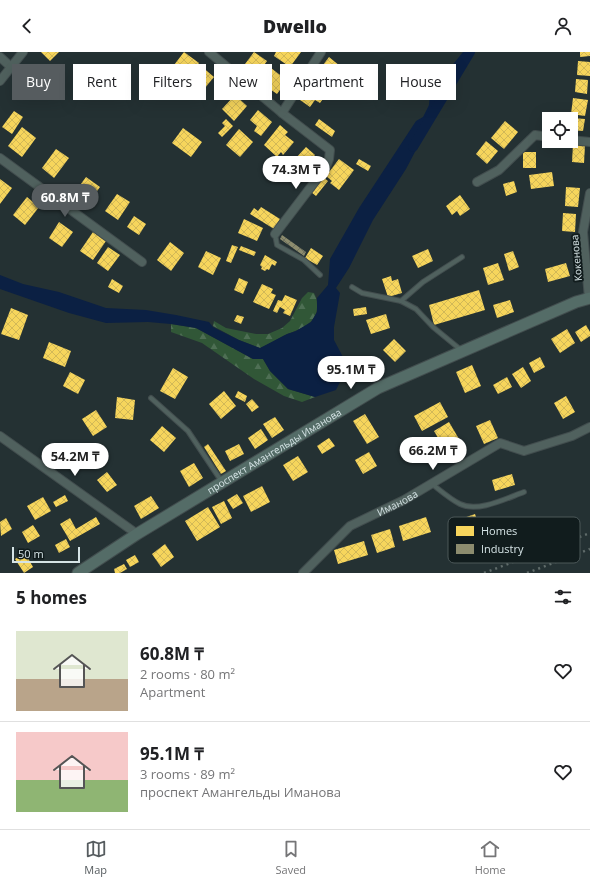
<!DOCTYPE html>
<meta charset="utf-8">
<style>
body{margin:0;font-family:"Open Sans",sans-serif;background:#f2f2f2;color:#202124;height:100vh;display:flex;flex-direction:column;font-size:15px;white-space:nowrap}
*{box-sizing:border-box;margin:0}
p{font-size:13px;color:#757577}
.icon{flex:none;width:22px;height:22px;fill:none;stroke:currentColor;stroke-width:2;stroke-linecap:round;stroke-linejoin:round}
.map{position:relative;height:521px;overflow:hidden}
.side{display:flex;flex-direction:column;background:#fff;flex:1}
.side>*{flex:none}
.banner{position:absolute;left:12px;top:12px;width:566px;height:36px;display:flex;gap:8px}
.buttons{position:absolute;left:542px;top:60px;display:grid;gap:8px}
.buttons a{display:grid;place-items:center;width:36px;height:36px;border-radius:0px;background:#fff;box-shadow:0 4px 16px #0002;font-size:20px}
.scale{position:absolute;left:12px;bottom:10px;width:68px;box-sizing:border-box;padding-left:4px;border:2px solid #d5e3e5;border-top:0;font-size:11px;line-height:14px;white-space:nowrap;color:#d5e3e5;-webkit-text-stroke:3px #111c1d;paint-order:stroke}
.price{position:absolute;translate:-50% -34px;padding:0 9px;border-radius:14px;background:#fff;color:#222;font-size:13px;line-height:26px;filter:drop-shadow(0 1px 2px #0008)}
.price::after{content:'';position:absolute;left:50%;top:24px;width:12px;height:9px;margin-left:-6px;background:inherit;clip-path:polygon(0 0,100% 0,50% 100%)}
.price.on{background:#565c5f;color:#fff}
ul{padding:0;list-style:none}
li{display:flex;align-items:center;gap:12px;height:100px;padding:0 16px}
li+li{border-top:1px solid #e0e0e0}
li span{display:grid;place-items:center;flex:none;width:112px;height:80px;border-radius:0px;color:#555}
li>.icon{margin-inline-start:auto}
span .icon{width:48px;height:48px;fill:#fffc;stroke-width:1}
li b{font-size:17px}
h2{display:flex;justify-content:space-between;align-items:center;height:48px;padding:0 16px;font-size:17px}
.chip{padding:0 14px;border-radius:0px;background:#fff;box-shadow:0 4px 16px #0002;font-size:14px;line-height:36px}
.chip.on{background:#565c5f;color:#fff}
header{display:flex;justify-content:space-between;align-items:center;height:52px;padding:0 16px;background:#fff;font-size:18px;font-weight:800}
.dock{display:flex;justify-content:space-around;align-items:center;height:56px;border-top:1px solid #e0e0e0;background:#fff;font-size:11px;color:#757577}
.dock a{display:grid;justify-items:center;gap:2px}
.dock .on{color:#565c5f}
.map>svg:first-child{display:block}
.forest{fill:url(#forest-firs)}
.water{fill:#0b2043}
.homes{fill:url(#homes-cross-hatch)}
.industry{fill:url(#industry-cross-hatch)}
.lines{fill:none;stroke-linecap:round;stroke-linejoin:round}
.canal{stroke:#0b2043;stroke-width:10}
.service-casing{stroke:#424d4e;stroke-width:6}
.minor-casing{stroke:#424d4e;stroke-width:10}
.secondary-casing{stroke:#424d4e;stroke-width:13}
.service{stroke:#50615e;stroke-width:4}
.minor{stroke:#50615e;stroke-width:8}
.secondary{stroke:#546c67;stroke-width:11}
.rail{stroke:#606c6b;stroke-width:2.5;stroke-dasharray:2 4;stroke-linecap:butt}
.labels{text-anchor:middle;stroke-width:4;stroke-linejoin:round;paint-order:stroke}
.street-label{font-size:10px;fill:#d5e3e5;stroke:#111c1d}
.key{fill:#111c1d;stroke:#4c5859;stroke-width:1}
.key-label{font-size:11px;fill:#d5e3e5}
</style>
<header><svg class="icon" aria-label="back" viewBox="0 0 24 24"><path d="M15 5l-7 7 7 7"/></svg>Dwello<svg class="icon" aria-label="person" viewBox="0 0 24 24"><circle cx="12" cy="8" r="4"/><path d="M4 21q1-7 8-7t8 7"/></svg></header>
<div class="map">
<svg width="590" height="521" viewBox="0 0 590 521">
<defs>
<pattern id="forest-firs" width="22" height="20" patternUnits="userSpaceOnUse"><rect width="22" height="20" fill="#315737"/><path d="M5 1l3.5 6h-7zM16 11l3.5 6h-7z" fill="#4e6f54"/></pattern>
<pattern id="homes-cross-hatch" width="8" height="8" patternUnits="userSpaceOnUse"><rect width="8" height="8" fill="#f6d55c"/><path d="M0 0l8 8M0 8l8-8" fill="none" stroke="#d2b857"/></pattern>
<pattern id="industry-cross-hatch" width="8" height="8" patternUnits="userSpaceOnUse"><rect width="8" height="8" fill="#8c8c6e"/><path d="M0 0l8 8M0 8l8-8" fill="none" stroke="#717360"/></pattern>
</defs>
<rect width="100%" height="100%" fill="#243133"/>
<g class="forest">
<path d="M 308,240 L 314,241 C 316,245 317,248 317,253 C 318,273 298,277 283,284 C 275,288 268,293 260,296 L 239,288 L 213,274 L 214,269 L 226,276 L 256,282 L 268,282 L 282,276 L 290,269 L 302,246 Z"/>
<polygon points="171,272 196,276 253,307 263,307 270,319 288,337 315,345 302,350 284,344 254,327 202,291 171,280"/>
</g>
<polygon class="water" points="463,0 475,0 446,35 435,51 421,79 416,98 406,117 373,168 349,216 336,236 340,241 334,275 334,288 344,307 344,322 336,338 315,345 288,337 270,319 263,307 253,307 196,276 171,272 148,270 106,271 69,261 0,237 0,223 23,232 59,240 106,256 146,258 176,263 209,270 213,275 239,288 260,296 287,282 296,279 311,270 317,260 317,246 328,233 330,207 359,156 416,69 423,65 429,53 430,41"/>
<g class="homes">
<polygon points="41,0 59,0 50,9"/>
<polygon points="184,0 199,11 188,25 174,13"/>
<polygon points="254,0 267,9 255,26 242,16"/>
<polygon points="276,0 301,0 290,15 274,4"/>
<polygon points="580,0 590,0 590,4 580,5"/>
<polygon points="329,5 340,14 335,19 328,14 324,20 320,17"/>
<polygon points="578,9 590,10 590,24 577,23"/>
<polygon points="201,14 214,25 205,36 192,25"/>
<polygon points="271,16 284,26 282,29 285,31 277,42 260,30"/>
<polygon points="576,27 588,28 587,42 575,40"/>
<polygon points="314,29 328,40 320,51 315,48 310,55 300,48"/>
<polygon points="235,43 247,54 234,69 222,57"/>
<polygon points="573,46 588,48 585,64 571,62"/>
<polygon points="258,58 272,70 261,84 254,79 257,74 250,68"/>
<polygon points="14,59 23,65 12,82 2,75"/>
<polygon points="573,66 585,67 583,79 571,78"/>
<polygon points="226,67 233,74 222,85 218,81 225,74 222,71"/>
<polygon points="319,67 335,79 332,85 315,73"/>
<polygon points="505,69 518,80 504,97 491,86"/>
<polygon points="280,73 288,80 285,83 294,90 283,103 281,100 277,105 264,93"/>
<polygon points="22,75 36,86 22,105 8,94"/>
<polygon points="183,76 202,90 191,105 172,91"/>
<polygon points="239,77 253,90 240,105 226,93"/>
<polygon points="486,89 498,99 487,112 476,102"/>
<polygon points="573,92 585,93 584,111 572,110"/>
<polygon points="306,95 315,103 305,115 295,107"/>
<polygon points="56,97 69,106 54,126 42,116"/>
<rect x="523" y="100" width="13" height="16"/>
<polygon points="339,107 354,118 339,138 330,131 332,129 326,124"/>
<polygon points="359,107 371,114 368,119 356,112"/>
<polygon points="552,120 554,134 531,137 529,123"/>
<polygon points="86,125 100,135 89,150 75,140"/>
<polygon points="323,125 328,129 316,144 311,140"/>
<polygon points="0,127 12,136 0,152"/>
<polygon points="514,129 517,140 506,144 503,132"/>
<polygon points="566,135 580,136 578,155 565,154"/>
<polygon points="117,142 130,150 118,168 105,159"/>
<polygon points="460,143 470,157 460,164 457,159 452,163 446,154"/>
<polygon points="27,145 39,155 25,173 13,163"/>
<polygon points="261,155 280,167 274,177 250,162 254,156 258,159"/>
<polygon points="563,161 576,162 575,180 562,179"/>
<polygon points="134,164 146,172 139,183 127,175"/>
<polygon points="244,167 263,176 257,189 238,181"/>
<polygon points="59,170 73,180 62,195 49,186"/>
<polygon points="93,180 106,189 93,208 80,199"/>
<polygon points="170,190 184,201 171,219 157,208"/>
<polygon points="232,193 238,195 231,211 226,209"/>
<polygon points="241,194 256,200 254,204 239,198"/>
<polygon points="108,195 120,203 108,219 97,211"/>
<polygon points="311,196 323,204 317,213 305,206"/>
<polygon points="428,197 433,209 418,216 412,204"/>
<polygon points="206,199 221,206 213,223 198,215"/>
<polygon points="513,199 519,215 509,219 504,202"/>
<polygon points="265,203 277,210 275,214 272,212 269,218 267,217 265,219 261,217 262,215 260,213"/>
<polygon points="498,211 504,228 488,233 483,216"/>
<polygon points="566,211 570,224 548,230 545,217"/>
<polygon points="391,224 392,229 398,227 402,241 388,245 382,227"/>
<polygon points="239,226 248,230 243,242 234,238"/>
<polygon points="112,227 123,234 119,241 108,235"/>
<polygon points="262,232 273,237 271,241 276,243 269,257 253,250"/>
<polygon points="479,238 485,258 434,273 429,253"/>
<polygon points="285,243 297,248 290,264 283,261 285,258 280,255 277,261 273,259 278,248 282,249"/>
<polygon points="510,248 514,260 497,266 493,253"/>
<polygon points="366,255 367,262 354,264 353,257"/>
<polygon points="11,256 28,263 19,288 1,282"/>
<polygon points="386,262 390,276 371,282 366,268"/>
<polygon points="237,263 244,265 241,272 234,269"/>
<polygon points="586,273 590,280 590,284 581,290 575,280"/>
<polygon points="567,277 575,291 560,301 551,287"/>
<polygon points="394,287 406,299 395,310 383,298"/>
<polygon points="49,290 71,299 65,315 43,306"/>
<polygon points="540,305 545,315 534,321 529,311"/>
<polygon points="472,313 481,334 465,341 456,320"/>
<polygon points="523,315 531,329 521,336 512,322"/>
<polygon points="173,316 188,325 175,347 160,339"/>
<polygon points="70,320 85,328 78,342 63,334"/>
<polygon points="507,325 512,335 498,342 493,333"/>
<polygon points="224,339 236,354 221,367 209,352"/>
<polygon points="238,339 247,344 245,350 235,345"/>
<polygon points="566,344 575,360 563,367 554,351"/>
<polygon points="117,345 135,348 133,368 115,366"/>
<polygon points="252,347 259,355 252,360 246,352"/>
<polygon points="440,350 448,365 422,379 414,364"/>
<polygon points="96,358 107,375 93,384 82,367"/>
<polygon points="365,362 379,385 367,392 353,369"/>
<polygon points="275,365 284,378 272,386 263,372"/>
<polygon points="490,368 498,386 484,392 476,374"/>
<polygon points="449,370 459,387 444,396 434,379"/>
<polygon points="162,374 176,386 164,400 150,388"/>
<polygon points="261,377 268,388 255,397 248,386"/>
<polygon points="329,386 335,394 322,402 317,394"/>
<polygon points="208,392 226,419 221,422 204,395"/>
<polygon points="239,392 244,402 230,409 225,399"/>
<polygon points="369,400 377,414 363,422 355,408"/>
<polygon points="298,404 308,420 293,429 283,413"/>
<polygon points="194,411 203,426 189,435 180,419"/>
<polygon points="107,420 117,433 107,440 97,428"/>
<polygon points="512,422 515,433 495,439 492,428"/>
<polygon points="262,434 270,450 251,460 243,444"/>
<polygon points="237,442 243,451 233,457 227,448"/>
<polygon points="65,443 68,449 56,455 53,450"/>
<polygon points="151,444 159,456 141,467 134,454"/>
<polygon points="43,445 51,459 35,468 27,454"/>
<polygon points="224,449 232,466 221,472 212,455"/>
<polygon points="208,455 220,475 197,489 185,469"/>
<polygon points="475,462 480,477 457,485 452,470"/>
<polygon points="96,465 100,472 70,489 60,472 70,466 76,477"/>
<polygon points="426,465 431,480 403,489 399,474"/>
<polygon points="6,466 12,477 1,484 0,470"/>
<polygon points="33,473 40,484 28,491 22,480"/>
<polygon points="390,477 395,495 377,501 371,483"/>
<polygon points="66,487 70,495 59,501 55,493"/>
<polygon points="364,489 368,503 338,512 334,498"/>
<polygon points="165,492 174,505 161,515 152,502"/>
<polygon points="25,501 33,515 24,521 15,507"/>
<polygon points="135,503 139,510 130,515 126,508"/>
<polygon points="124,512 127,517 120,521 115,521 114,517"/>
</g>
<polygon class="industry" points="282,183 306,200 304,204 280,187"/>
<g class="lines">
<polyline class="canal" points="413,95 470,0"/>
<defs>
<g id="service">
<polyline points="275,182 277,193 304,208 320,223"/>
<polyline points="352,235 362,241 401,249 416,257 433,275 461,298"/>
<polyline points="401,249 423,230 462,205"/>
<polyline points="151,346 188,379 222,430"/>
<path d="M 432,432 C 441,439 450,447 460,452 C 478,461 507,446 524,440"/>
</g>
<g id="minor">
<polyline points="209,0 282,61 330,98 329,107 326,115 275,182"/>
<polyline points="0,5 11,15"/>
<polyline points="0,29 23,0"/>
<polyline points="282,61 321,0"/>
<polyline points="571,88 590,90"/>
<polyline points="0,106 142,210"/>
<polyline points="477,130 499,118 535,83 549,85"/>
<polyline points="589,246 583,180 590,141"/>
<polyline points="0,384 137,482"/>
<path id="s1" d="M 303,521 L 350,474 L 404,448 L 500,391 L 524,399 L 572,384 L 590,375"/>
</g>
<g id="secondary">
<path id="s2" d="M 78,521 L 137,482 L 378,336 L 576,250 L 590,246"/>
</g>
</defs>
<use href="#service" class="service-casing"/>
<use href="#minor" class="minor-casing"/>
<use href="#secondary" class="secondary-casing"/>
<use href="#service" class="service"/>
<use href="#minor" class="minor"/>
<use href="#secondary" class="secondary"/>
<g class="rail">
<polyline points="484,521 590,481"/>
<polyline points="527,521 590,497"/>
</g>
</g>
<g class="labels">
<g class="street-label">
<text transform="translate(576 206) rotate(-95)" y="4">Кокенова</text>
<text dy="4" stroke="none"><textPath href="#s2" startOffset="231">проспект Амангельды Иманова</textPath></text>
<text dy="4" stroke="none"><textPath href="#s1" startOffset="119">Иманова</textPath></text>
</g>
</g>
<rect x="448" y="465" width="132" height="46" rx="6" class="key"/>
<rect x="456" y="474" width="18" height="10" fill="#f6d55c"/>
<rect x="456" y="492" width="18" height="10" fill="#8c8c6e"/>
<g class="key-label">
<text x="481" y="483">Homes</text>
<text x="481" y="501">Industry</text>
</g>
</svg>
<div class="buttons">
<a><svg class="icon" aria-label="locate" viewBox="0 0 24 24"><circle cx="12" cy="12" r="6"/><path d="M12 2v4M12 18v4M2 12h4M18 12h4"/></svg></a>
</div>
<div class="scale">50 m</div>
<b class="price" style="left:296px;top:138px">74.3M ₸</b>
<b class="price on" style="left:65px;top:166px">60.8M ₸</b>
<b class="price" style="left:351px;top:338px">95.1M ₸</b>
<b class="price" style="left:433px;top:419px">66.2M ₸</b>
<b class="price" style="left:75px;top:425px">54.2M ₸</b>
<div class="banner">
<a class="chip on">Buy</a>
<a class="chip">Rent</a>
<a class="chip">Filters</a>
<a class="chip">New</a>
<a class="chip">Apartment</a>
<a class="chip">House</a>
</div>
</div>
<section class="side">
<h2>5 homes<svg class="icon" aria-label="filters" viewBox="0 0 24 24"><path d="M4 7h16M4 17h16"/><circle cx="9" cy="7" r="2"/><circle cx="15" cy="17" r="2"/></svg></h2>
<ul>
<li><span style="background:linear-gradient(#dfe7d0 60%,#b9a48a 0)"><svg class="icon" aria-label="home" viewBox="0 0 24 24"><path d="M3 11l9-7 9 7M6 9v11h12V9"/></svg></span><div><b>60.8M ₸</b><p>2 rooms · 80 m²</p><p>Apartment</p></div><svg class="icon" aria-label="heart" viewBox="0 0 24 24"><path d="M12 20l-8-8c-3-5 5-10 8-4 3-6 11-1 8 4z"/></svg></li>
<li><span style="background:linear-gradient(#f6c9c9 60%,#8fb573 0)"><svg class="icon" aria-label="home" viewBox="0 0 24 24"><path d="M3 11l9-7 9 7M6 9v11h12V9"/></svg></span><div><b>95.1M ₸</b><p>3 rooms · 89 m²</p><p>проспект Амангельды Иманова</p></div><svg class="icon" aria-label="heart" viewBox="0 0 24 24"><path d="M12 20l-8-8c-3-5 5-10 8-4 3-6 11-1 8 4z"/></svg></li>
</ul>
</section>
<nav class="dock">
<a class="on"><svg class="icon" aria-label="map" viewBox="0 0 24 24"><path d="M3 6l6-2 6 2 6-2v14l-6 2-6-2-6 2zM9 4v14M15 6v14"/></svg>Map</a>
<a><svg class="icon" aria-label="saved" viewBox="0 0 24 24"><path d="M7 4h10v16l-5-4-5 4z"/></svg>Saved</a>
<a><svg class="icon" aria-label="home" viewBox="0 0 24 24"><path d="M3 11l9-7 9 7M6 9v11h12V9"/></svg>Home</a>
</nav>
